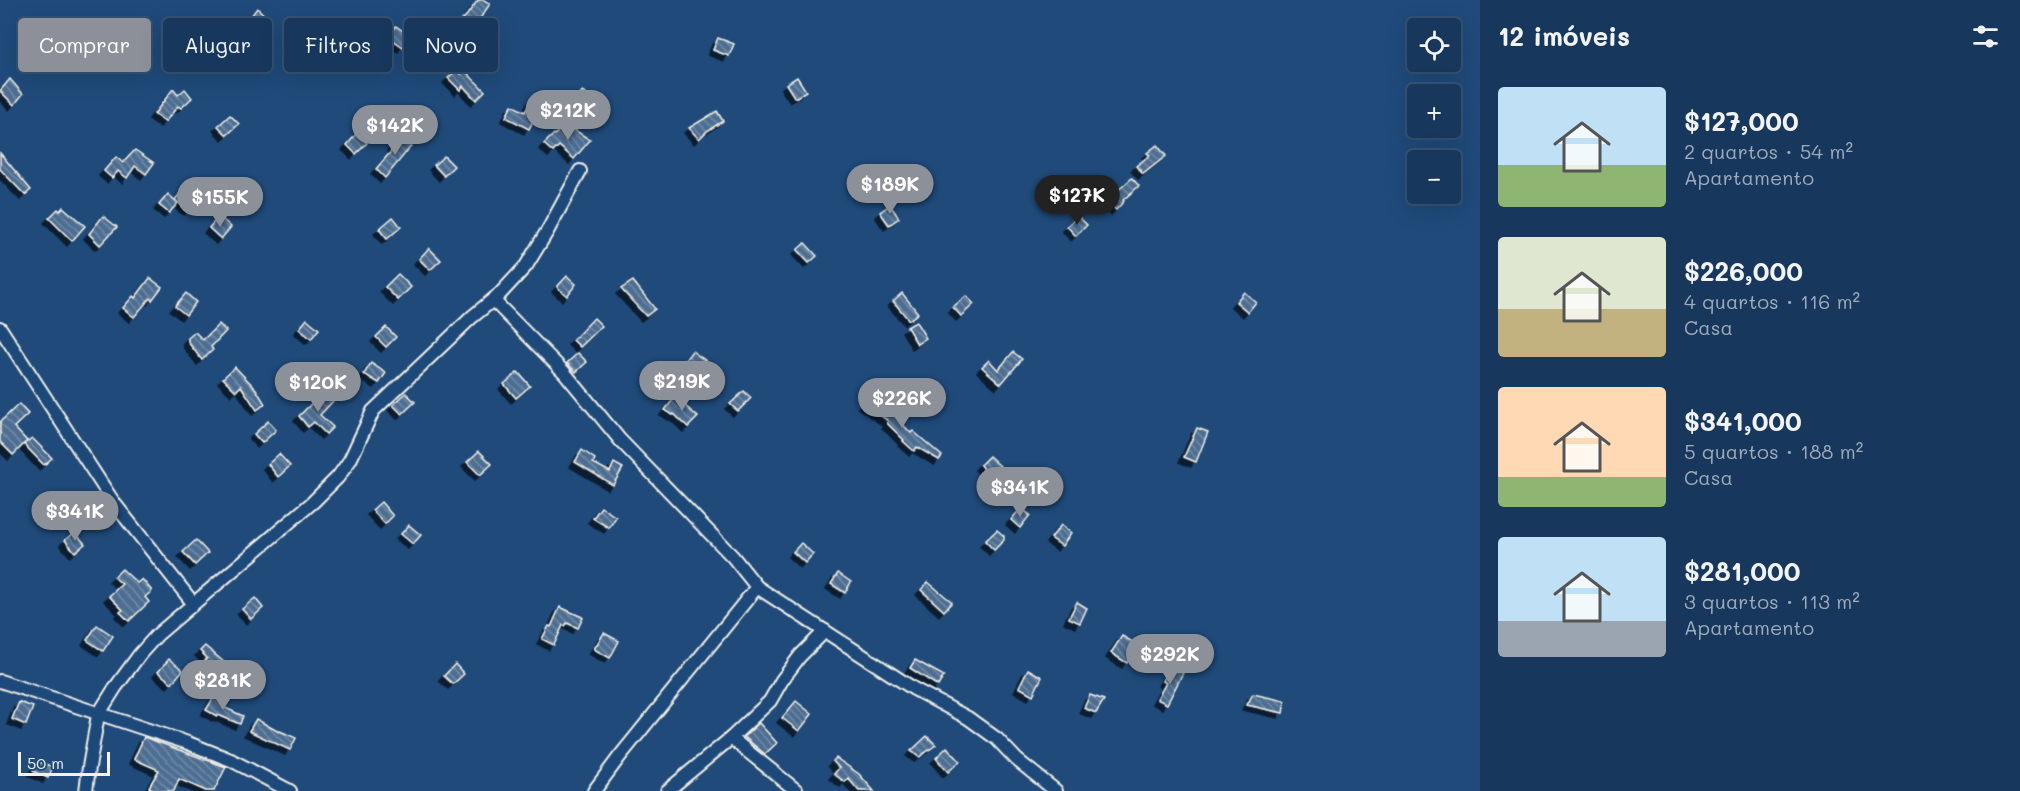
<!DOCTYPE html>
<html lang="pt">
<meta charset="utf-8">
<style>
body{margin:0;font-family:Mali,sans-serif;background:#203f62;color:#f1f3f6;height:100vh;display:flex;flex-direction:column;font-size:22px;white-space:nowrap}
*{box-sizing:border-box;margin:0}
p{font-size:20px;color:#9eacbb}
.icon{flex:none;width:33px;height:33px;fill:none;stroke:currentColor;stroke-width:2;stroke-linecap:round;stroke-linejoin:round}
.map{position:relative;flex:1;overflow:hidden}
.details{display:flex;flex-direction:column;background:#17385c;width:540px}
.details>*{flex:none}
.top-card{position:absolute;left:18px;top:18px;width:570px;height:54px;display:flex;gap:12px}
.controls{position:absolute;left:1407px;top:18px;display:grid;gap:12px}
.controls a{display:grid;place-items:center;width:54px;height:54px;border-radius:6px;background:#17385c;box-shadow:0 6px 24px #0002,0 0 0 2px #365272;font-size:30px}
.scale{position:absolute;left:18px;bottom:15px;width:92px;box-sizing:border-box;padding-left:6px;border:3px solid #f4f1e8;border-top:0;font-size:16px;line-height:21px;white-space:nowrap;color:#f4f1e8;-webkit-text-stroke:4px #1f4a7a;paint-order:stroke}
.price{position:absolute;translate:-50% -51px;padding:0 14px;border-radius:21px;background:#8c9099;color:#fff;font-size:20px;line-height:39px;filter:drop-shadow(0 2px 3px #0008)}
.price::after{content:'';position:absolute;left:50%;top:36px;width:18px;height:14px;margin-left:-9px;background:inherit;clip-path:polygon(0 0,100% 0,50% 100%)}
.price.current{background:#222;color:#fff}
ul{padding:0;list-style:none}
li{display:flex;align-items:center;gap:18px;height:150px;padding:0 18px}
li span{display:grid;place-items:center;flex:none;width:168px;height:120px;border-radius:6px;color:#555}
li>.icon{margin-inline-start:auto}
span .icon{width:72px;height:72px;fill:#fffc;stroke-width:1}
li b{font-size:26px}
h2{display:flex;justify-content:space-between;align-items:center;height:72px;padding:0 18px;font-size:26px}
.chip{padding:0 21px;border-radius:6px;background:#17385c;box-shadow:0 6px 24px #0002,0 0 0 2px #365272;font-size:21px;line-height:54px}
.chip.current{background:#8c9099;color:#fff}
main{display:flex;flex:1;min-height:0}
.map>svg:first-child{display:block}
.building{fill:url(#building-back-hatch);stroke:#f4f1e8;stroke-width:1.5;filter:url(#shadow)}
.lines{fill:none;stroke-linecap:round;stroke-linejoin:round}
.street-casing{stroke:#f4f1e8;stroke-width:16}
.street{stroke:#1f4a7a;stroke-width:12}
</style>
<main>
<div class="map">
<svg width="1480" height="791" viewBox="0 0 1480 791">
<defs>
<pattern id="building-back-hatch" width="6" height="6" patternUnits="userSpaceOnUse" patternTransform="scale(1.5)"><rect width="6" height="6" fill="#4d6e92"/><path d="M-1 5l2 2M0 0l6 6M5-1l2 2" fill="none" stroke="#708aa6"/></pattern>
<filter id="shadow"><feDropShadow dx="-5" dy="5" stdDeviation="0" flood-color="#0009"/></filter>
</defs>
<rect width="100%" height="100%" fill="#1f4a7a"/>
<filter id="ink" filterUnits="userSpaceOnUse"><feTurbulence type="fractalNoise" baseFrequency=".0167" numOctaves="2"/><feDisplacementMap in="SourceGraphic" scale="12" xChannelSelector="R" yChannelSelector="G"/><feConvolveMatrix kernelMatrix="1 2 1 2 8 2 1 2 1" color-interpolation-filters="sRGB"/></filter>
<g filter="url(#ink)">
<g class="building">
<polygon points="478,0 484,0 490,4 481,17 464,33 457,25 467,15"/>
<polygon points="257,8 267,17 258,28 248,20"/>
<polygon points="118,26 125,35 98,59 92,52 93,51 85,37 97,30 103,39"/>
<polygon points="396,26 410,36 403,47 389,37"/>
<polygon points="718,38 734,44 729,56 713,50"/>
<polygon points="457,70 461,74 464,70 485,91 476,100 463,86 460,90 448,78"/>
<polygon points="797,77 806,91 795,98 786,84"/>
<polygon points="10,79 23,94 14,105 0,91"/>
<polygon points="173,89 178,95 185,89 192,98 181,108 178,106 165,122 154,114"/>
<polygon points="582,92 595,100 586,113 574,105"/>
<polygon points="533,97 543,102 529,129 506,117 512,105 525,112"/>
<polygon points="717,111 723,121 707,131 699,139 689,128"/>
<polygon points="230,115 239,124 227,135 218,126"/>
<polygon points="371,117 379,123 365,141 367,143 356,154 347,145"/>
<polygon points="564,123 590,140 574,159 559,146 553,152 544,144 554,134 555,135"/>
<polygon points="401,135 413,144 385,178 376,169 394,148 392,147"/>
<polygon points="1157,145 1166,156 1143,174 1136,166 1150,155 1147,153"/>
<polygon points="135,150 154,163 146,174 135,166 127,178 118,171 112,178 104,171 116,157 123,163"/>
<polygon points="0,153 31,190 25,195 0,169"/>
<polygon points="444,156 454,166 444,176 434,165"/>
<polygon points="1132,178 1139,186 1123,200 1124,201 1116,210 1105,200 1113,191 1115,193"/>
<polygon points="184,188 198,198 189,210 175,200"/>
<polygon points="168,194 178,203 169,213 159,205"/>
<polygon points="890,205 899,218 889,225 880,212"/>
<polygon points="63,207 85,226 72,241 49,218 58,209 60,211"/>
<polygon points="103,216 117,227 100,245 89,234"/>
<polygon points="219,216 231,227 221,239 209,228"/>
<polygon points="1078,216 1087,225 1076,236 1067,226"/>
<polygon points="393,217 401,227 387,239 379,229"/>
<polygon points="805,243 817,256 809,263 797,250"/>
<polygon points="429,248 441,260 430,270 419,259"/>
<polygon points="398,274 411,287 398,300 385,287"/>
<polygon points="567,276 576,284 567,296 557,287"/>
<polygon points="150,278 162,287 152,300 150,298 134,317 123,308 133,296 135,298"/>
<polygon points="633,281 655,309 646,316 621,289"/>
<polygon points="1244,292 1256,302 1248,312 1236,302"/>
<polygon points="186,293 196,302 186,315 175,306"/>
<polygon points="902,293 918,313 909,320 893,301"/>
<polygon points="966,296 974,304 961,316 953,307"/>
<polygon points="594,318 602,326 580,347 573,340"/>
<polygon points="307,319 319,329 311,339 299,329"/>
<polygon points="916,322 926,338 917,344 907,327"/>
<polygon points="219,324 226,331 211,347 213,350 202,360 188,342 188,338 195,332 203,340"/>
<polygon points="386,327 396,337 386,347 376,337"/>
<polygon points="692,351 706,361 699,371 685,360"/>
<polygon points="1013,352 1022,359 1001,384 982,367 989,360 998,370"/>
<polygon points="578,353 587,362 576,372 567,363"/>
<polygon points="371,363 386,373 379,383 364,374"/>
<polygon points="297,364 308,374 299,385 287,375"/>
<polygon points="235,367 256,389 265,404 257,410 241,386 236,391 223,378"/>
<polygon points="518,372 530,386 516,398 504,384"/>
<polygon points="317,375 327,385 317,395 307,385"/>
<polygon points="744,391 751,398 738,411 730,404"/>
<polygon points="323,392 333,401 320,415 333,427 326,434 314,422 308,427 299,416"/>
<polygon points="406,393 415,402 402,414 393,405"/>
<polygon points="869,396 888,409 911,433 913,431 942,456 939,460 917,447 914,451 903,441 904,440 887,423 888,421 863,403"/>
<polygon points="675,397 698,417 688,427 674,414 673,415 665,410"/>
<polygon points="19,404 28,414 14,427 27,441 13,455 0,442 0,422"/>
<polygon points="268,421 276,430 262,443 254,434"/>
<polygon points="1197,428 1208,432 1196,462 1184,457"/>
<polygon points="32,438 52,458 44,465 24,444"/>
<polygon points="582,450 595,459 593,463 610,472 614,463 623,468 613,485 575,462"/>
<polygon points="479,451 492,464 480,475 467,462"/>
<polygon points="279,454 290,466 278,477 268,464"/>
<polygon points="989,456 1000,466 991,476 980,465"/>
<polygon points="381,502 393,516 385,524 372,510"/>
<polygon points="601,507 616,517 609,528 593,518"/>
<polygon points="1021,508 1030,515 1020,528 1011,520"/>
<polygon points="409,525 421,535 413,544 401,534"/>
<polygon points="1061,525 1071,533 1062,546 1051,538"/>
<polygon points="997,530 1004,536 1004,540 994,550 985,541"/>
<polygon points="75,532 85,544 75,552 65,540"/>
<polygon points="196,540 208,553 195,565 183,552"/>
<polygon points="801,543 813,554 805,563 793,552"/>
<polygon points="122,569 137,583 142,579 152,591 145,597 149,602 129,621 120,612 123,610 109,596 122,584 114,577"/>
<polygon points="838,573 851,582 845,593 831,584"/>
<polygon points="928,582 952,602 944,611 921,590"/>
<polygon points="255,598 263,608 251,619 242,609"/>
<polygon points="1077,602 1087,608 1080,623 1069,618"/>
<polygon points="560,607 582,617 583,618 578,628 567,623 565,626 563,625 554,645 542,639 549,626 551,627"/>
<polygon points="97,625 113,636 103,651 87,640"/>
<polygon points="604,633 619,641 610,658 594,649"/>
<polygon points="1122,636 1138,645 1127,663 1111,653"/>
<polygon points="205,646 238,674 230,681 219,670 215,674 203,664 207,658 200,651"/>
<polygon points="169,659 183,670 172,683 158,672"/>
<polygon points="915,660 944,676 938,686 910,668"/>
<polygon points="455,664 464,674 453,684 444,676"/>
<polygon points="1171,667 1183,673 1167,704 1157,699 1166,683 1163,681"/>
<polygon points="1028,669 1042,677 1033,695 1019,687"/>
<polygon points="1253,694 1285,701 1283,713 1247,705"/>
<polygon points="1090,695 1104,700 1096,713 1084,708"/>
<polygon points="214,697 225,703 223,707 243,716 240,724 218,715 217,716 206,710"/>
<polygon points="796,701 812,714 799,731 782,718"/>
<polygon points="19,702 33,707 26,725 12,719"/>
<polygon points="256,719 279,732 280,731 296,738 290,750 249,731"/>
<polygon points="759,723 777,743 765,754 744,737"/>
<polygon points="927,736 936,745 919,757 911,751"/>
<polygon points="144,737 226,767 214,791 206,791 179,779 174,791 156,791 149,787 159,770 134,759"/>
<polygon points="947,747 960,761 948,772 936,758"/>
<polygon points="836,758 859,774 874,791 859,791 848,778 845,782 834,774 839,768 833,761"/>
<polygon points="37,761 53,767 48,778 33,771"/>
</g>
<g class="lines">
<defs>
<g id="street">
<polyline points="493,300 564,372 620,440 733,557 757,587 620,756 594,791"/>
<polyline points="0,328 114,503 193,603"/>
<polyline points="757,587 914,689 968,718 997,739 1017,760 1056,791"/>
<polyline points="0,681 188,743 231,760 290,791"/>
<polyline points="731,738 797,791"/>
<polyline points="86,791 89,767 98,715 115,688 140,654 157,635 313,502 338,477 350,460 373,411 472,317 500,294 526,266 548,230 580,171"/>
<polyline points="667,791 731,738 770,701 782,680 800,656 825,631"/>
</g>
</defs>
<use href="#street" class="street-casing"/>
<use href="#street" class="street"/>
</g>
</g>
</svg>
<div class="controls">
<a><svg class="icon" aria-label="locate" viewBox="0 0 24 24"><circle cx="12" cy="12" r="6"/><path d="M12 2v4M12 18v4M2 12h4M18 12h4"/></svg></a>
<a>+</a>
<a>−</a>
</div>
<div class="scale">50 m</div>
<b class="price" style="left:568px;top:141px">$212K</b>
<b class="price" style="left:395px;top:156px">$142K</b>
<b class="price" style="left:890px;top:215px">$189K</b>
<b class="price current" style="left:1077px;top:226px">$127K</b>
<b class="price" style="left:220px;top:228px">$155K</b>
<b class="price" style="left:682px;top:412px">$219K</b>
<b class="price" style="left:318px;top:413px">$120K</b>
<b class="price" style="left:902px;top:429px">$226K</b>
<b class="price" style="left:1020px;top:518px">$341K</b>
<b class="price" style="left:75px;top:542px">$341K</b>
<b class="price" style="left:1170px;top:685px">$292K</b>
<b class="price" style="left:223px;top:711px">$281K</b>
<div class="top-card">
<a class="chip current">Comprar</a>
<a class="chip">Alugar</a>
<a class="chip">Filtros</a>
<a class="chip">Novo</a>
</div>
</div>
<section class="details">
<h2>12 imóveis<svg class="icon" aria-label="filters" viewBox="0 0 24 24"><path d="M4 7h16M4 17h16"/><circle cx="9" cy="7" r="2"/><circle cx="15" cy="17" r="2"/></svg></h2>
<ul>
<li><span style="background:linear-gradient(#bfe0f5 65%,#8fb573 0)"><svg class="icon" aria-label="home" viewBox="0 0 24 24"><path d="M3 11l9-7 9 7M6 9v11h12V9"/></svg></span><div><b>$127,000</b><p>2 quartos · 54 m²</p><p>Apartamento</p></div></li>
<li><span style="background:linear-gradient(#dfe7d0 60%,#c2b280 0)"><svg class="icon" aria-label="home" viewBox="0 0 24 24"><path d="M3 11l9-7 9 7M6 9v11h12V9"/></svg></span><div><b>$226,000</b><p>4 quartos · 116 m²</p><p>Casa</p></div></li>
<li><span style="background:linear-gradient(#ffd9b3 75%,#8fb573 0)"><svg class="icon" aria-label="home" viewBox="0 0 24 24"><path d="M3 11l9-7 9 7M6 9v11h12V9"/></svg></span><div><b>$341,000</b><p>5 quartos · 188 m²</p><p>Casa</p></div></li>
<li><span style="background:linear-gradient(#bfe0f5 70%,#9aa5b1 0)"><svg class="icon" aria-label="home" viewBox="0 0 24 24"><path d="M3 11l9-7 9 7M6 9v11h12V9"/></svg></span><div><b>$281,000</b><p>3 quartos · 113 m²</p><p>Apartamento</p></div></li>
</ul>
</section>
</main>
